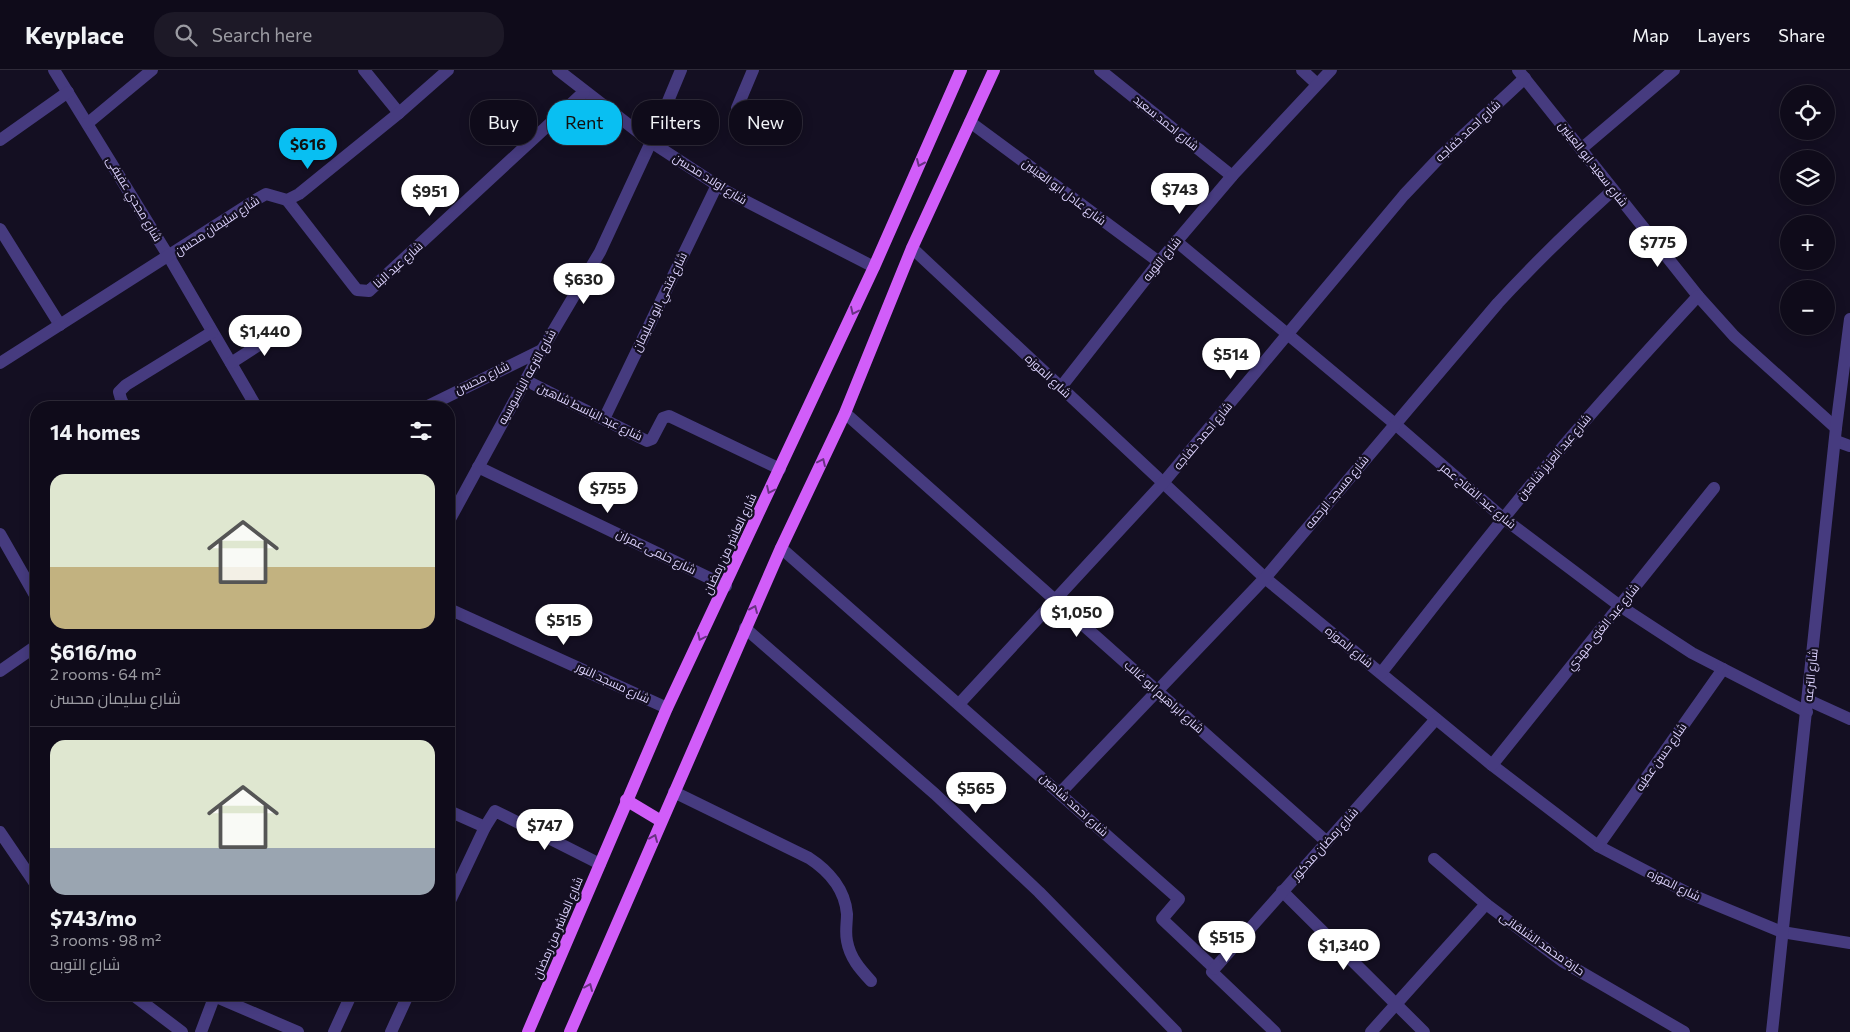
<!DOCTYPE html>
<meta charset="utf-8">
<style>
body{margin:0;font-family:Commissioner,Cairo,sans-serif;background:#1d1927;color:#f1f3f6;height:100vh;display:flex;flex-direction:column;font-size:19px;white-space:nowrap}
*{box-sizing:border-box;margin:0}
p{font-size:16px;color:#9b9ba2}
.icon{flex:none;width:28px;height:28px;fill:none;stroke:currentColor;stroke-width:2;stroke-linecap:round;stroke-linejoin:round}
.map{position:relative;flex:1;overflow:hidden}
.side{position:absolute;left:30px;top:331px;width:425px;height:600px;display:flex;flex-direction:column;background:#0f0b1a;border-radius:20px;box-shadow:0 2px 12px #0003,0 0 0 1px #2f2b39}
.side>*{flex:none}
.hud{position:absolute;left:470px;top:30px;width:475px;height:45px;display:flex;gap:10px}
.fabs{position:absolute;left:1780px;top:15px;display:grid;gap:10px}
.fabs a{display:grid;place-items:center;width:55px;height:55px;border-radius:50%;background:#0f0b1a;box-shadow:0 2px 12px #0003,0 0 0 1px #2f2b39;font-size:25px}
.price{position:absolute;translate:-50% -42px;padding:0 11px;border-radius:18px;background:#fff;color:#222;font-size:16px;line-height:32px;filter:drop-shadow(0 1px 2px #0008)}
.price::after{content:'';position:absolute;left:50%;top:30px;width:15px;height:11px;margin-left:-8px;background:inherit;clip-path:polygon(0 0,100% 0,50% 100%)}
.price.active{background:#09bff2;color:#111}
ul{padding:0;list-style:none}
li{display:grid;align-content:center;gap:10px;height:265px;padding:0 20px}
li+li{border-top:1px solid #2f2b39}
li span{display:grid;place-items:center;height:155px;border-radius:15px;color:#555}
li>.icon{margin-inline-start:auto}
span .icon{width:90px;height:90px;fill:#fffc;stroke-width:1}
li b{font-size:21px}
h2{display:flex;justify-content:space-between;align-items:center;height:60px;padding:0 20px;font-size:21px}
.pill{padding:0 18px;border-radius:20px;background:#0f0b1a;box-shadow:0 2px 12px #0003,0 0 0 1px #2f2b39;font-size:18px;line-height:45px}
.pill.active{background:#09bff2;color:#111}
header{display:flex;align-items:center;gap:30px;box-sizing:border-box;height:70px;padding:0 25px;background:#0f0b1a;border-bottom:1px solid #2f2b39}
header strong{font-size:24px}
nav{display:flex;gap:28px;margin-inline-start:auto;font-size:18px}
.search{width:350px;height:45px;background:#1d1927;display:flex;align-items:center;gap:12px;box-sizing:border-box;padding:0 18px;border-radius:20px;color:#9b9ba2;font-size:19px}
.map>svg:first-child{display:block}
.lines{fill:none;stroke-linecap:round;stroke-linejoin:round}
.minor{stroke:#463b7f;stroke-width:12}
.major{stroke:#d15df9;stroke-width:12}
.oneway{stroke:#693283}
.labels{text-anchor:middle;stroke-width:4.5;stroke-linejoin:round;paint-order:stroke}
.street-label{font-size:12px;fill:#dcd2fd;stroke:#140f22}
</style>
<header>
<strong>Keyplace</strong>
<div class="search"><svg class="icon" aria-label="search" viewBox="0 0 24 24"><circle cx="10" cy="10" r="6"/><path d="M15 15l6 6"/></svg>Search here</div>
<nav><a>Map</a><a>Layers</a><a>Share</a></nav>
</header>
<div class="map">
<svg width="1850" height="962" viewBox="0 0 1850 962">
<rect width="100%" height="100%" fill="#140f22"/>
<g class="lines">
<g class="minor">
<polyline points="54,0 169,187 257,338"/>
<polyline points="364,0 399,43"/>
<polyline points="558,0 651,72 726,121 874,197"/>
<polyline points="1100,0 1232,106"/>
<polyline points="1302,0 1317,14"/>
<polyline points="1518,0 1698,226 1734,266 1836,358"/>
<polyline points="737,38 753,0"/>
<polyline points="970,52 1159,192"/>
<polyline points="88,53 152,0"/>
<polyline points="0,70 68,22"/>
<polyline points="1581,79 1674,0"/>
<polyline points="287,130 353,215 357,220 369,221 584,22"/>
<polyline points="0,159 60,255"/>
<polyline points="1176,171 1395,354 1503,448 1620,536 1692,583 1807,642"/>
<polyline points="912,178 1265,508 1492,695 1598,776 1690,824 1782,862 1850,873"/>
<polyline points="0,293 257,129 266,124 287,130 299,124 399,43 448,0"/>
<polyline points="231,293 285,258"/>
<polyline points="525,310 647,371 652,369 663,348 669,346 780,399"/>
<polyline points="1061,317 1159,192 1232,106 1331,0"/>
<polyline points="125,338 121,329 119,322 126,315 212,262"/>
<polyline points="424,338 542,280"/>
<polyline points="845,343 1327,772"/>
<polyline points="604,349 717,115"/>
<polyline points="1836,371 1850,376"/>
<polyline points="478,397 726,516"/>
<polyline points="449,451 542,280 600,182 651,72 681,0"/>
<polyline points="0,464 36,527"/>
<polyline points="781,478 1179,829 1162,849 1214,898 1212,902 1275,962"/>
<polyline points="449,539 667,638"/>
<polyline points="745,558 935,724 1039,822 1176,962"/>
<polyline points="0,601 36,576"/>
<path d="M 1381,603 C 1438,531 1494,458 1554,387 C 1600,332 1649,279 1698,226"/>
<polyline points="1808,630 1850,649"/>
<polyline points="959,634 1163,413 1404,125 1440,87 1525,8"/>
<polyline points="1492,695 1714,418"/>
<path d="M 674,722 L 809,788 C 829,801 845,820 847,844 C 847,853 845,862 847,871 C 850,888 860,899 871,911"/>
<path d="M 1060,723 L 1265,508 L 1498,233 C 1535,193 1573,156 1613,120"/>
<polyline points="449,741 485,757"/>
<polyline points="0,762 36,815"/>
<polyline points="1598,776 1723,599"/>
<polyline points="1434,789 1486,834 1562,891 1684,962"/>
<polyline points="1282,821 1424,962"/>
<polyline points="449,833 485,757 495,741 600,794"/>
<polyline points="1214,899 1436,649"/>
<polyline points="133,925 182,962"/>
<polyline points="214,926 298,962"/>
<polyline points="201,962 215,925"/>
<polyline points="334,962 351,925"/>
<polyline points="391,962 408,925"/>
<polyline points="1371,962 1486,834"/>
<polyline points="1772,962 1836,358 1850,249"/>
</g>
<g class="major">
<polyline points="626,730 661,751"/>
<polyline points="528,962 667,638 874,197 961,0"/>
<polyline points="570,962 781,478 845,343 912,178 994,0"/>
</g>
</g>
<defs><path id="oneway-chevron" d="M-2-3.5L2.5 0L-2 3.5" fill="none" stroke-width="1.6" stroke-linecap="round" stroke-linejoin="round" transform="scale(1.25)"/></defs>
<g class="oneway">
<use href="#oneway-chevron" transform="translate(920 93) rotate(114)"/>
<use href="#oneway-chevron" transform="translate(854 241) rotate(115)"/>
<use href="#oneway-chevron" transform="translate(822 392) rotate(-65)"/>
<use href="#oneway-chevron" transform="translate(770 420) rotate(115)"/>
<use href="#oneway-chevron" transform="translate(754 539) rotate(-66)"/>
<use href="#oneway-chevron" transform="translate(701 567) rotate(116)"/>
<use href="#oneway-chevron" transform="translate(654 768) rotate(-67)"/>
<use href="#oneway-chevron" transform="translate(589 917) rotate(-67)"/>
</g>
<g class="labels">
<g class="street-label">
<text transform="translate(1166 53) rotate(39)" y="4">شارع احمد سعيد</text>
<text transform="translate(1468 61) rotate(-43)" y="4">شارع احمد خفاجه</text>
<text transform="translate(1593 94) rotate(52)" y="4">شارع سعيد ابو العينين</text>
<text transform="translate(710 109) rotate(32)" y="4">شارع اولاد محسن</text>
<text transform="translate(1064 122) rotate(37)" y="4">شارع عادل ابو العينين</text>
<text transform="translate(134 129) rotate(59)" y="4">شارع مجدي عفيفى</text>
<text transform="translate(217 156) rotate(-33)" y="4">شارع سليمان محسن</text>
<text transform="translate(1162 189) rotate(-51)" y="4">شارع التوبه</text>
<text transform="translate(398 195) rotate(-42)" y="4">شارع عيد البنا</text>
<text transform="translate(660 232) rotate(-64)" y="4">شارع فتحي ابو سليمان</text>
<text transform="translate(1048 306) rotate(43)" y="4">شارع الموزه</text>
<text transform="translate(527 307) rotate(-61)" y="4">شارع الترعه الباسوسيه</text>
<text transform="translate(482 308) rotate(-26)" y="4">شارع محسن</text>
<text transform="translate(590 342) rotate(26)" y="4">شارع عبد الباسط شاهين</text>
<text transform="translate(1203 366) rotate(-50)" y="4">شارع احمد خفاجه</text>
<text transform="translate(1554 387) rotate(-50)" y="4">شارع عبد العزيز شاهين</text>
<text transform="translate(1337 422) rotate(-50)" y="4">شارع مسجد الرحمه</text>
<text transform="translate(1478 426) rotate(40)" y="4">شارع عبد الفتاح عمر</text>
<text transform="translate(730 474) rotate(-65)" y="4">شارع العاشر من رمضان</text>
<text transform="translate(656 482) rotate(26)" y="4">شارع حلمى عمران</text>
<text transform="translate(1603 557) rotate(-51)" y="4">شارع عبد الغنى مهدي</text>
<text transform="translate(1349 577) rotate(39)" y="4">شارع الموزه</text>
<text transform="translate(1811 605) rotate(-84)" y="4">شارع الترعه</text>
<text transform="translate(613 613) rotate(25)" y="4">شارع مسجد النور</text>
<text transform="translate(1164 627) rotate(42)" y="4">شارع ابراهيم ابو غالب</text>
<text transform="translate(1661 687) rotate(-55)" y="4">شارع حسن عطيه</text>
<text transform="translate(1074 735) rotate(42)" y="4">شارع احمد شاهين</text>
<text transform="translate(1325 774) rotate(-48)" y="4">شارع رمضان مدكور</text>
<text transform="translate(1674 815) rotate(26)" y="4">شارع الموزه</text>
<text transform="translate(558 858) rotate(-67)" y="4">شارع العاشر من رمضان</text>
<text transform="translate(1542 874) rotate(35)" y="4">حارة محمد الشلقانى</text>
</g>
</g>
</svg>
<div class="fabs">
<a><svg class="icon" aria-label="locate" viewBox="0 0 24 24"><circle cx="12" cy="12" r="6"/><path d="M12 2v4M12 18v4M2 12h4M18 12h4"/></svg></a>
<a><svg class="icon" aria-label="layers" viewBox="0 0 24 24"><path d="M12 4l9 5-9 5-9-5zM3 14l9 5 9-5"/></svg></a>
<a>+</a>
<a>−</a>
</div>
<b class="price active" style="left:308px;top:100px">$616</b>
<b class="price" style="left:1180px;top:145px">$743</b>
<b class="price" style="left:430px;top:147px">$951</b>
<b class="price" style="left:1658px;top:198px">$775</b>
<b class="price" style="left:584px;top:235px">$630</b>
<b class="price" style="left:265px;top:287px">$1,440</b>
<b class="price" style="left:1231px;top:310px">$514</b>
<b class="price" style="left:608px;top:444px">$755</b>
<b class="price" style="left:1077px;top:568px">$1,050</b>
<b class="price" style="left:564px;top:576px">$515</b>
<b class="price" style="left:976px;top:744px">$565</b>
<b class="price" style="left:545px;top:781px">$747</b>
<b class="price" style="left:1227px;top:893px">$515</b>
<b class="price" style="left:1344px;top:901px">$1,340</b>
<div class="hud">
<a class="pill">Buy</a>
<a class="pill active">Rent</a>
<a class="pill">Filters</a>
<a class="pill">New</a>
</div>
<section class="side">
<h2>14 homes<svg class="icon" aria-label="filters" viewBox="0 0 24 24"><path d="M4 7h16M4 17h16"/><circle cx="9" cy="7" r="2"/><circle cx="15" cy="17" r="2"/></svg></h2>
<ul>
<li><span style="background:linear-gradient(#dfe7d0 60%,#c2b280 0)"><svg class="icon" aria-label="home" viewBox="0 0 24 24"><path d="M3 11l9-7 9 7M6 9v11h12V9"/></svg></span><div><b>$616/mo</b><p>2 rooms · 64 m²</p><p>شارع سليمان محسن</p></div></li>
<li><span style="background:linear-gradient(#dfe7d0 70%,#9aa5b1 0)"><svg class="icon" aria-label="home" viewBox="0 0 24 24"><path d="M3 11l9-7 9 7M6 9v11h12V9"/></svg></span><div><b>$743/mo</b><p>3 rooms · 98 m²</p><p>شارع التوبه</p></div></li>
</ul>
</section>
</div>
